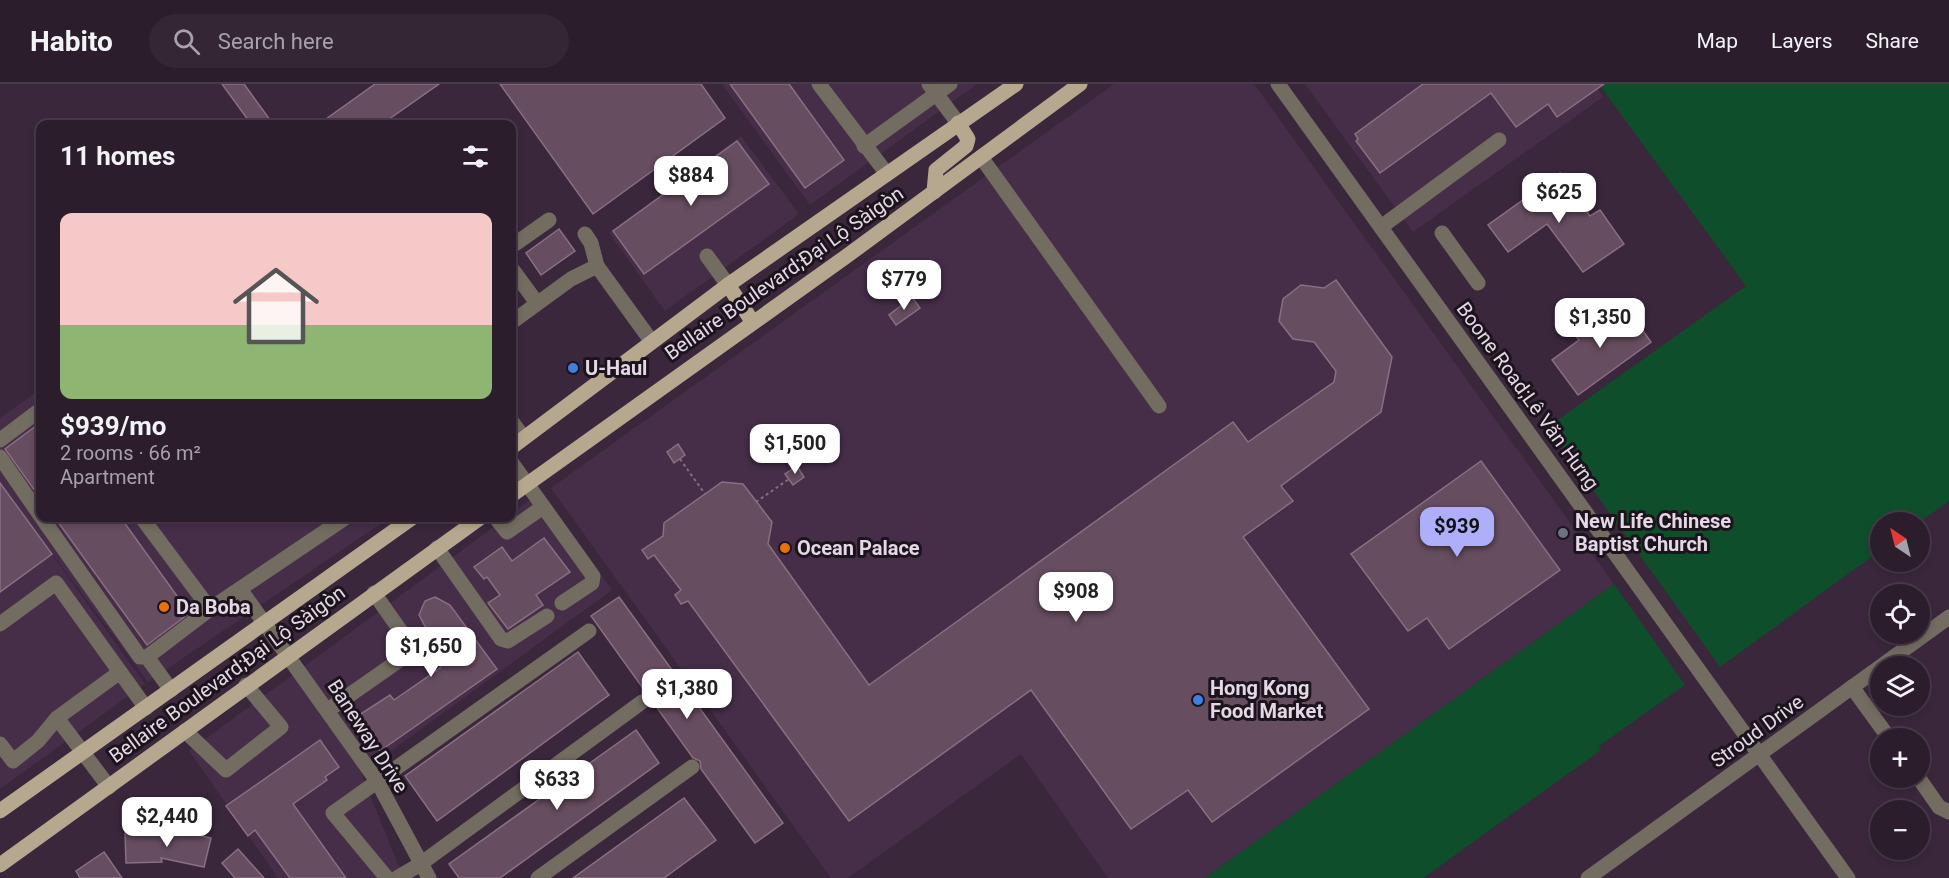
<!DOCTYPE html>
<meta charset="utf-8">
<style>
body{margin:0;font-family:Roboto,sans-serif;background:#342635;color:#f1f3f6;height:100vh;display:flex;flex-direction:column;font-size:22px;white-space:nowrap}
*{box-sizing:border-box;margin:0}
p{font-size:20px;color:#a6a2aa}
.icon{flex:none;width:33px;height:33px;fill:none;stroke:currentColor;stroke-width:2;stroke-linecap:round;stroke-linejoin:round}
.map{position:relative;flex:1;overflow:hidden}
.sheet{position:absolute;left:36px;top:36px;width:480px;height:402px;display:flex;flex-direction:column;background:#2c1d2d;border-radius:12px;box-shadow:0 3px 9px #0003,0 0 0 2px #483b49}
.sheet>*{flex:none}
.needle{width:39px;rotate:325deg}
.tools{position:absolute;left:1870px;top:428px;display:grid;gap:12px}
.tools a{display:grid;place-items:center;width:60px;height:60px;border-radius:50%;background:#2c1d2d;box-shadow:0 3px 9px #0003,0 0 0 2px #483b49;font-size:30px}
.price{position:absolute;translate:-50% -51px;padding:0 14px;border-radius:12px;background:#fff;color:#222;font-size:20px;line-height:39px;filter:drop-shadow(0 2px 3px #0008)}
.price::after{content:'';position:absolute;left:50%;top:36px;width:18px;height:14px;margin-left:-9px;background:inherit;clip-path:polygon(0 0,100% 0,50% 100%)}
.price.selected{background:#aeaefb;color:#111}
ul{padding:0;list-style:none}
li{display:grid;align-content:center;gap:12px;height:318px;padding:0 24px}
li+li{border-top:2px solid #483b49}
li span{display:grid;place-items:center;height:186px;border-radius:12px;color:#555}
li>.icon{margin-inline-start:auto}
span .icon{width:108px;height:108px;fill:#fffc;stroke-width:1}
li b{font-size:26px}
h2{display:flex;justify-content:space-between;align-items:center;height:72px;padding:0 24px;font-size:26px}
header{display:flex;align-items:center;gap:36px;box-sizing:border-box;height:84px;padding:0 30px;background:#2c1d2d;border-bottom:2px solid #483b49}
header strong{font-size:28px}
nav{display:flex;gap:33px;margin-inline-start:auto;font-size:21px}
.search{width:420px;height:54px;background:#342635;display:flex;align-items:center;gap:15px;box-sizing:border-box;padding:0 21px;border-radius:33px;color:#a6a2aa;font-size:22px}
.map>svg:first-child{display:block}
.built{fill:#462e49}
.green{fill:#0f4e2b}
.building{fill:#674d60;stroke:#8a6e82;stroke-width:1.5}
.lines{fill:none;stroke-linecap:round;stroke-linejoin:round}
.path{stroke:#806f81;stroke-width:2;stroke-dasharray:3 3;stroke-linecap:butt}
.minor{stroke:#736c60;stroke-width:15}
.major{stroke:#b6a88f;stroke-width:15}
.shop-dot{fill:#3f7fe0;stroke:#1c141d;stroke-width:2}
.worship-dot{fill:#6b7280;stroke:#1c141d;stroke-width:2}
.food-dot{fill:#e8710a;stroke:#1c141d;stroke-width:2}
.labels{text-anchor:middle;stroke-width:6;stroke-linejoin:round;paint-order:stroke}
.street-label{font-size:20px;fill:#e5d8e6;stroke:#1c141d}
.poi-label{font-size:20px;font-weight:bold;fill:#e5d8e6;stroke:#1c141d;text-anchor:start}
</style>
<header>
<strong>Habito</strong>
<div class="search"><svg class="icon" aria-label="search" viewBox="0 0 24 24"><circle cx="10" cy="10" r="6"/><path d="M15 15l6 6"/></svg>Search here</div>
<nav><a>Map</a><a>Layers</a><a>Share</a></nav>
</header>
<div class="map">
<svg width="1949" height="794" viewBox="0 0 1949 794">
<rect width="100%" height="100%" fill="#3a273c"/>
<g class="built">
<polygon points="722,0 977,0 810,121"/>
<polygon points="1114,0 1254,0 1614,500 1205,794 1108,794 1021,670 848,794 831,794 551,404"/>
<polygon points="1305,0 1594,0 1603,13 1413,148"/>
<polygon points="741,52 799,130 665,227 609,149"/>
<polygon points="40,306 40,434 389,434 148,598 28,437 145,600 0,705 0,334"/>
<polygon points="542,407 612,506 361,689 398,780 409,794 278,794 189,667 506,434 512,434 512,429"/>
</g>
<g class="green">
<polygon points="1599,0 1949,0 1949,417 1920,438 1881,438 1881,466 1720,583 1548,343 1746,202"/>
<polygon points="1614,500 1685,601 1599,662 1601,666 1423,794 1205,794"/>
</g>
<g class="building">
<polygon points="222,0 244,0 273,40 251,40"/>
<polygon points="375,0 439,0 382,40 319,40"/>
<polygon points="500,0 701,0 725,34 593,130"/>
<polygon points="730,0 789,0 844,76 805,104"/>
<polygon points="1423,0 1604,0 1557,33 1548,20 1516,43 1491,9 1380,89 1356,57 1358,55 1355,50"/>
<polygon points="737,57 769,100 644,190 613,147"/>
<polygon points="1560,89 1590,132 1600,126 1624,160 1583,188 1547,140 1508,168 1488,141"/>
<polygon points="559,145 575,167 541,191 526,169"/>
<polygon points="1336,196 1392,273 1381,328 1281,402 1293,417 1243,453 1369,625 1212,738 1188,706 1131,745 1031,606 849,737 688,517 681,520 675,511 681,506 654,471 648,475 642,466 663,452 664,439 722,398 743,400 772,438 768,460 869,601 1233,338 1248,358 1334,298 1336,287 1314,258 1293,255 1279,237 1283,215 1301,201 1324,204"/>
<polygon points="912,213 920,224 896,241 889,231"/>
<polygon points="1626,223 1651,258 1578,311 1552,276 1579,256 1571,246 1590,232 1597,242"/>
<polygon points="40,339 40,414 5,365"/>
<polygon points="678,360 685,371 674,379 667,368"/>
<polygon points="1481,377 1560,486 1449,565 1427,534 1408,547 1351,470"/>
<polygon points="797,382 804,393 793,401 785,390"/>
<polygon points="0,399 52,470 0,508"/>
<polygon points="55,434 121,434 182,519 190,518 195,525 147,561"/>
<polygon points="544,454 570,488 536,511 543,521 508,545 488,519 500,511 487,493 484,495 474,483 502,463 512,477"/>
<polygon points="435,513 450,521 497,585 380,667 356,633 390,611 394,616 440,584 441,572 419,531 425,517"/>
<polygon points="619,513 783,739 755,759 701,685 700,677 693,674 591,532"/>
<polygon points="578,568 609,611 437,737 405,692"/>
<polygon points="636,646 659,679 500,794 459,794 449,780"/>
<polygon points="320,656 339,683 325,693 327,696 293,720 346,794 290,794 255,746 248,752 226,722"/>
<polygon points="684,714 716,756 664,794 573,794"/>
<polygon points="177,747 211,754 204,783 161,774 162,778 126,779 125,749"/>
<polygon points="238,765 264,794 235,794 222,779"/>
<polygon points="104,768 122,794 80,794 76,787"/>
</g>
<g class="lines">
<g class="path">
<polyline points="680,375 705,410"/>
<polyline points="756,418 789,395"/>
</g>
<g class="minor">
<polyline points="819,0 887,90"/>
<polyline points="929,0 958,39"/>
<polyline points="1278,0 1848,794"/>
<polyline points="864,62 950,0"/>
<polyline points="981,73 1159,322"/>
<polyline points="1381,143 1499,56"/>
<polyline points="1442,149 1478,199"/>
<polyline points="585,150 591,159 597,182"/>
<polyline points="512,162 549,136"/>
<polyline points="707,172 728,201"/>
<polyline points="512,185 537,219"/>
<polyline points="512,238 571,195 597,182 652,258"/>
<polyline points="512,338 523,353"/>
<polyline points="0,356 40,326"/>
<polyline points="0,373 40,431"/>
<polyline points="512,379 593,492 592,499 562,519"/>
<polyline points="42,434 140,573 147,573"/>
<polyline points="142,434 210,525 147,573 171,606"/>
<polyline points="496,434 507,448 543,423"/>
<polyline points="437,464 501,555 508,557 547,532"/>
<polyline points="240,505 377,697 429,794"/>
<polyline points="210,525 345,434"/>
<polyline points="0,540 56,499 146,624"/>
<polyline points="1852,603 1889,654"/>
<polyline points="328,626 414,566 374,509"/>
<polyline points="57,634 109,703"/>
<polyline points="185,647 226,686 281,643 246,601"/>
<polyline points="0,660 13,677 38,657 57,634 120,588"/>
<polyline points="1918,693 1939,723 1949,728"/>
<polyline points="387,794 333,729 589,547"/>
<polyline points="397,794 419,781 642,618"/>
<polyline points="538,794 692,683"/>
<polyline points="1588,794 1949,533"/>
</g>
<g class="major">
<polyline points="934,108 936,86 966,62 968,55 958,39"/>
<polyline points="728,201 752,237"/>
<polyline points="512,363 728,201 1016,0"/>
<polyline points="512,411 844,174 1080,0"/>
<polyline points="0,727 412,434"/>
<polyline points="0,781 480,434"/>
</g>
</g>
<g class="shop-dot">
<circle cx="573" cy="284" r="6"/>
<circle cx="1198" cy="616" r="6"/>
</g>
<circle class="worship-dot" cx="1563" cy="449" r="6"/>
<g class="food-dot">
<circle cx="785" cy="464" r="6"/>
<circle cx="164" cy="523" r="6"/>
</g>
<g class="labels">
<g class="street-label">
<text transform="translate(784 189) rotate(-35)" y="7">Bellaire Boulevard;Đại Lộ Sàigòn</text>
<text transform="translate(1528 312) rotate(54)" y="7">Boone Road;Lê Văn Hưng</text>
<text transform="translate(227 590) rotate(-36)" y="7">Bellaire Boulevard;Đại Lộ Sàigòn</text>
<text transform="translate(1757 647) rotate(-36)" y="7">Stroud Drive</text>
<text transform="translate(368 652) rotate(57)" y="7">Baneway Drive</text>
</g>
<g class="poi-label">
<text x="585" y="291">U-Haul</text>
<text x="1575" y="444">New Life Chinese<tspan x="1575" dy="23">Baptist Church</tspan></text>
<text x="797" y="471">Ocean Palace</text>
<text x="176" y="530">Da Boba</text>
<text x="1210" y="611">Hong Kong<tspan x="1210" dy="23">Food Market</tspan></text>
</g>
</g>
</svg>
<div class="tools">
<a><svg class="needle" viewBox="-14 -14 28 28"><path d="M0-13l5 13h-10z" fill="#e53935"/><path d="M0 13l5-13h-10z" fill="#a6a2aa"/></svg></a>
<a><svg class="icon" aria-label="locate" viewBox="0 0 24 24"><circle cx="12" cy="12" r="6"/><path d="M12 2v4M12 18v4M2 12h4M18 12h4"/></svg></a>
<a><svg class="icon" aria-label="layers" viewBox="0 0 24 24"><path d="M12 4l9 5-9 5-9-5zM3 14l9 5 9-5"/></svg></a>
<a>+</a>
<a>−</a>
</div>
<b class="price" style="left:691px;top:123px">$884</b>
<b class="price" style="left:1559px;top:140px">$625</b>
<b class="price" style="left:904px;top:227px">$779</b>
<b class="price" style="left:1600px;top:265px">$1,350</b>
<b class="price" style="left:795px;top:391px">$1,500</b>
<b class="price selected" style="left:1457px;top:474px">$939</b>
<b class="price" style="left:1076px;top:539px">$908</b>
<b class="price" style="left:431px;top:594px">$1,650</b>
<b class="price" style="left:687px;top:636px">$1,380</b>
<b class="price" style="left:557px;top:727px">$633</b>
<b class="price" style="left:167px;top:764px">$2,440</b>
<section class="sheet">
<h2>11 homes<svg class="icon" aria-label="filters" viewBox="0 0 24 24"><path d="M4 7h16M4 17h16"/><circle cx="9" cy="7" r="2"/><circle cx="15" cy="17" r="2"/></svg></h2>
<ul>
<li><span style="background:linear-gradient(#f6c9c9 60%,#8fb573 0)"><svg class="icon" aria-label="home" viewBox="0 0 24 24"><path d="M3 11l9-7 9 7M6 9v11h12V9"/></svg></span><div><b>$939/mo</b><p>2 rooms · 66 m²</p><p>Apartment</p></div></li>
</ul>
</section>
</div>
